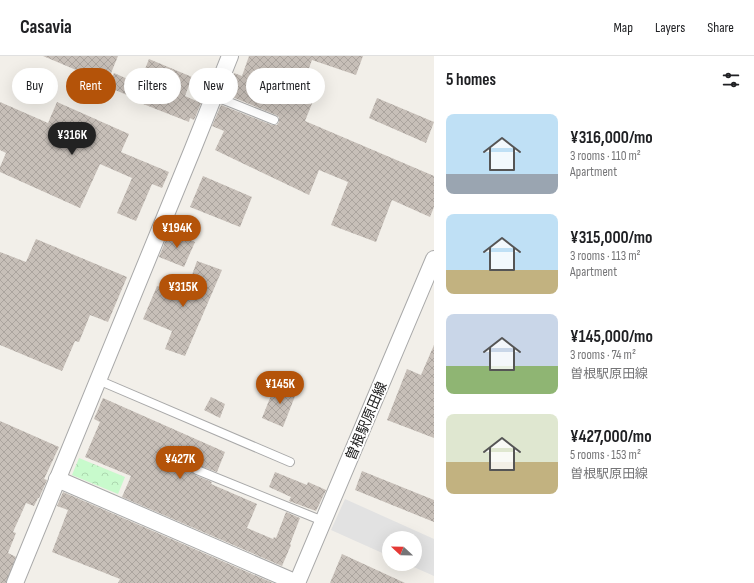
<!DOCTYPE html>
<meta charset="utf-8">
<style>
body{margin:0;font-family:"Sofia Sans Condensed","Noto Sans JP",sans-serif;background:#f2f2f2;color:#202124;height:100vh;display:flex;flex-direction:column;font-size:15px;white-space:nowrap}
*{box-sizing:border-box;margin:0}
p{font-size:13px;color:#757577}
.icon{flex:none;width:22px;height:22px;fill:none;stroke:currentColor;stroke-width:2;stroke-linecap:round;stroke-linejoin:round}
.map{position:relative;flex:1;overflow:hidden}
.panel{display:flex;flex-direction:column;background:#fff;width:320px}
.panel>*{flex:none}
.guide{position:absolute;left:12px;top:12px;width:362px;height:36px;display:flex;gap:8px}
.needle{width:26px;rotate:292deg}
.controls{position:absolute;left:382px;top:475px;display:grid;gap:8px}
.controls a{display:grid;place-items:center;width:40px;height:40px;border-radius:50%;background:#fff;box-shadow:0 4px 16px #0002;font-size:20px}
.price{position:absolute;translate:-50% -34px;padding:0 9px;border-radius:14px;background:#b45309;color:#fff;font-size:13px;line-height:26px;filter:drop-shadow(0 1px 2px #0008)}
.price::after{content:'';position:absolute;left:50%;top:24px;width:12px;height:9px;margin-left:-6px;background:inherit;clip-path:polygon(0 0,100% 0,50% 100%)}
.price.on{background:#222;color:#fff}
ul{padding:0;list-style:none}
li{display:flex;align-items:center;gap:12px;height:100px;padding:0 12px}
li span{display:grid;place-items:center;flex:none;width:112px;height:80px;border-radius:8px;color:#555}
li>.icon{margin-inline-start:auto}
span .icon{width:48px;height:48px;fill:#fffc;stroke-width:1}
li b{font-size:17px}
h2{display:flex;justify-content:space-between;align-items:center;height:48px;padding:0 12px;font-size:17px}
.pill{padding:0 14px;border-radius:18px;background:#fff;box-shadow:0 4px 16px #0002;font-size:14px;line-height:36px}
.pill.on{background:#b45309;color:#fff}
header{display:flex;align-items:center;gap:24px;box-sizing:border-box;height:56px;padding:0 20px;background:#fff;border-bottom:1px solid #e0e0e0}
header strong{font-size:19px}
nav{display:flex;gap:22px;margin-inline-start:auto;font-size:14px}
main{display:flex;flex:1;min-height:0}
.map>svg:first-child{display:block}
.park{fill:url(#park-crowns)}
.parking{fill:#e2e2e2}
.building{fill:url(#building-cross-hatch)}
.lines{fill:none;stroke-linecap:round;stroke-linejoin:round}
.service-casing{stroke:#a9a9a9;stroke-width:10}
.minor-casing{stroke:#a9a9a9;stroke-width:18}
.service{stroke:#fff;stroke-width:8}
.minor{stroke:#fff;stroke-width:16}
.labels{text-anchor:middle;stroke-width:3.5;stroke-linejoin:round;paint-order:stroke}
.street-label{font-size:14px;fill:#222;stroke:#fff}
</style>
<header>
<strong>Casavia</strong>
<nav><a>Map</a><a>Layers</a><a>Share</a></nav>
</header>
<main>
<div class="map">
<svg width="434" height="527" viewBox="0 0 434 527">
<defs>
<pattern id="park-crowns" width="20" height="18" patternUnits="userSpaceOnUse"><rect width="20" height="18" fill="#c8facc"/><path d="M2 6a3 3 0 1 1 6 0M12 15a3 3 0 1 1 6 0" fill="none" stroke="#acd6af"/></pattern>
<pattern id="building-cross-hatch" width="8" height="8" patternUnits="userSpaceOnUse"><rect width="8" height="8" fill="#c7bfb8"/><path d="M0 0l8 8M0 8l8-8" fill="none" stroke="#aba49e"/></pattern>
</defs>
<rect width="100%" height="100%" fill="#f2efe9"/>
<polygon class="park" points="79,402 125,421 118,438 72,419"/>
<polygon class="parking" points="345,443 434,483 434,520 407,508 415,508 415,482 389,482 389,500 331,474"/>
<g class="building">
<polygon points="43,0 118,0 107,27"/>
<polygon points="249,0 363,0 356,19 312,4 299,39 313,45 305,65 434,120 434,151 430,161 392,144 376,186 331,169 348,126 319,114 309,139 215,94 224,75 212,70 221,49 272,69 277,69 279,66 279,61 276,59 225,38 234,17 242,20"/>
<polygon points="149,3 192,21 185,40 201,47 194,64 190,62 189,66 133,44 134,42 108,31 114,17 139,28"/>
<polygon points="377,42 434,66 426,87 369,62"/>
<polygon points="0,46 48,67 57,46 129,78 121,96 169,116 162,132 152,128 136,165 117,157 132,122 100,108 80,152 0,116 0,111 6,97 0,94"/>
<polygon points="203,120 252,141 240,171 190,151"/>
<polygon points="169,176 195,186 184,211 159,201"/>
<polygon points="36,183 127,221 108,266 90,259 79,286 75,285 62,315 0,289 0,196 26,206"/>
<polygon points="197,205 222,214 185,300 165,293 172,275 143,263 157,230 184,241"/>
<polygon points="434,289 434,382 387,364 407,313 421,319"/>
<polygon points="276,327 297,335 283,371 262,362"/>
<polygon points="211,341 225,348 220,362 204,354"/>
<polygon points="103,342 225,396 217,416 197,409 193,410 192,415 195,419 212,426 211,428 257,448 247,472 273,483 274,481 276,482 286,456 300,462 290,488 291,489 282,510 122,441 131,420 85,401 100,366 94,363"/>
<polygon points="0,365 59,391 44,423 47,424 39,442 38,442 34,450 26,447 13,476 16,477 8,497 16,501 6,527 0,527"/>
<polygon points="362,415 434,444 434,466 355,434"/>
<polygon points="275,416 307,429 308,426 326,434 316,455 289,445 291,441 269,431"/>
<polygon points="63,436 273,527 118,527 120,523 52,496 68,454 57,450"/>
<polygon points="342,498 405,527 330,527"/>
</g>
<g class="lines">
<defs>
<g id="service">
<polyline points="214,40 274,64"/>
<polyline points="98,324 290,406"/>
<polyline points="197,414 323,465"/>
</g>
<g id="minor">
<polyline points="57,423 297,527"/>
<polyline points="15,527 192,95 230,0"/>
<polyline points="297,527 434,203"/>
</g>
</defs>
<use href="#service" class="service-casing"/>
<use href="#minor" class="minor-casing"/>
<use href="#service" class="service"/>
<use href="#minor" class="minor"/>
</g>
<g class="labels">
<g class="street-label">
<text transform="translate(366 365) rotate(-67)" y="5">曽根駅原田線</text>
</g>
</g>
</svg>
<div class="controls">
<a><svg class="needle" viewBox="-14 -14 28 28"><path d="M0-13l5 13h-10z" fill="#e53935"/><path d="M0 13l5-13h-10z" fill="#757577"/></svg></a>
</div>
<b class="price on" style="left:72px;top:100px">¥316K</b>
<b class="price" style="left:177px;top:193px">¥194K</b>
<b class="price" style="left:183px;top:252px">¥315K</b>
<b class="price" style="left:280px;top:349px">¥145K</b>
<b class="price" style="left:180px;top:424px">¥427K</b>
<div class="guide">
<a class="pill">Buy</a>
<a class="pill on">Rent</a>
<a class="pill">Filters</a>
<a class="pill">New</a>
<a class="pill">Apartment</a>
</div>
</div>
<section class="panel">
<h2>5 homes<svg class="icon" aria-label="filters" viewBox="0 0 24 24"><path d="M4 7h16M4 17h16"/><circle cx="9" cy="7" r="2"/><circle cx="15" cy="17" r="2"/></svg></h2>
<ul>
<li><span style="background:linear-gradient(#bfe0f5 75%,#9aa5b1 0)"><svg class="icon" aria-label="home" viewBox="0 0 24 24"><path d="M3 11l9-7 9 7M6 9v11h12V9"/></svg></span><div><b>¥316,000/mo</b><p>3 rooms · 110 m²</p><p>Apartment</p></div></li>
<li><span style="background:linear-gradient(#bfe0f5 70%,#c2b280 0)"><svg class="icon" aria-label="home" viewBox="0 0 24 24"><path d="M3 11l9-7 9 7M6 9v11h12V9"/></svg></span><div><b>¥315,000/mo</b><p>3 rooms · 113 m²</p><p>Apartment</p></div></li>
<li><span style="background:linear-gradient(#c9d6e8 65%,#8fb573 0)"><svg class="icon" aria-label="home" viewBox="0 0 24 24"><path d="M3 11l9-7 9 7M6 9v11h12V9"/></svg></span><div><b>¥145,000/mo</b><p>3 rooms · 74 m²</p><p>曽根駅原田線</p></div></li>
<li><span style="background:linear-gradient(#dfe7d0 60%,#c2b280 0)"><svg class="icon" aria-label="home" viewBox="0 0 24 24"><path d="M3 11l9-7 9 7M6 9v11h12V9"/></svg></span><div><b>¥427,000/mo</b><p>5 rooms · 153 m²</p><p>曽根駅原田線</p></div></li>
</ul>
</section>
</main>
